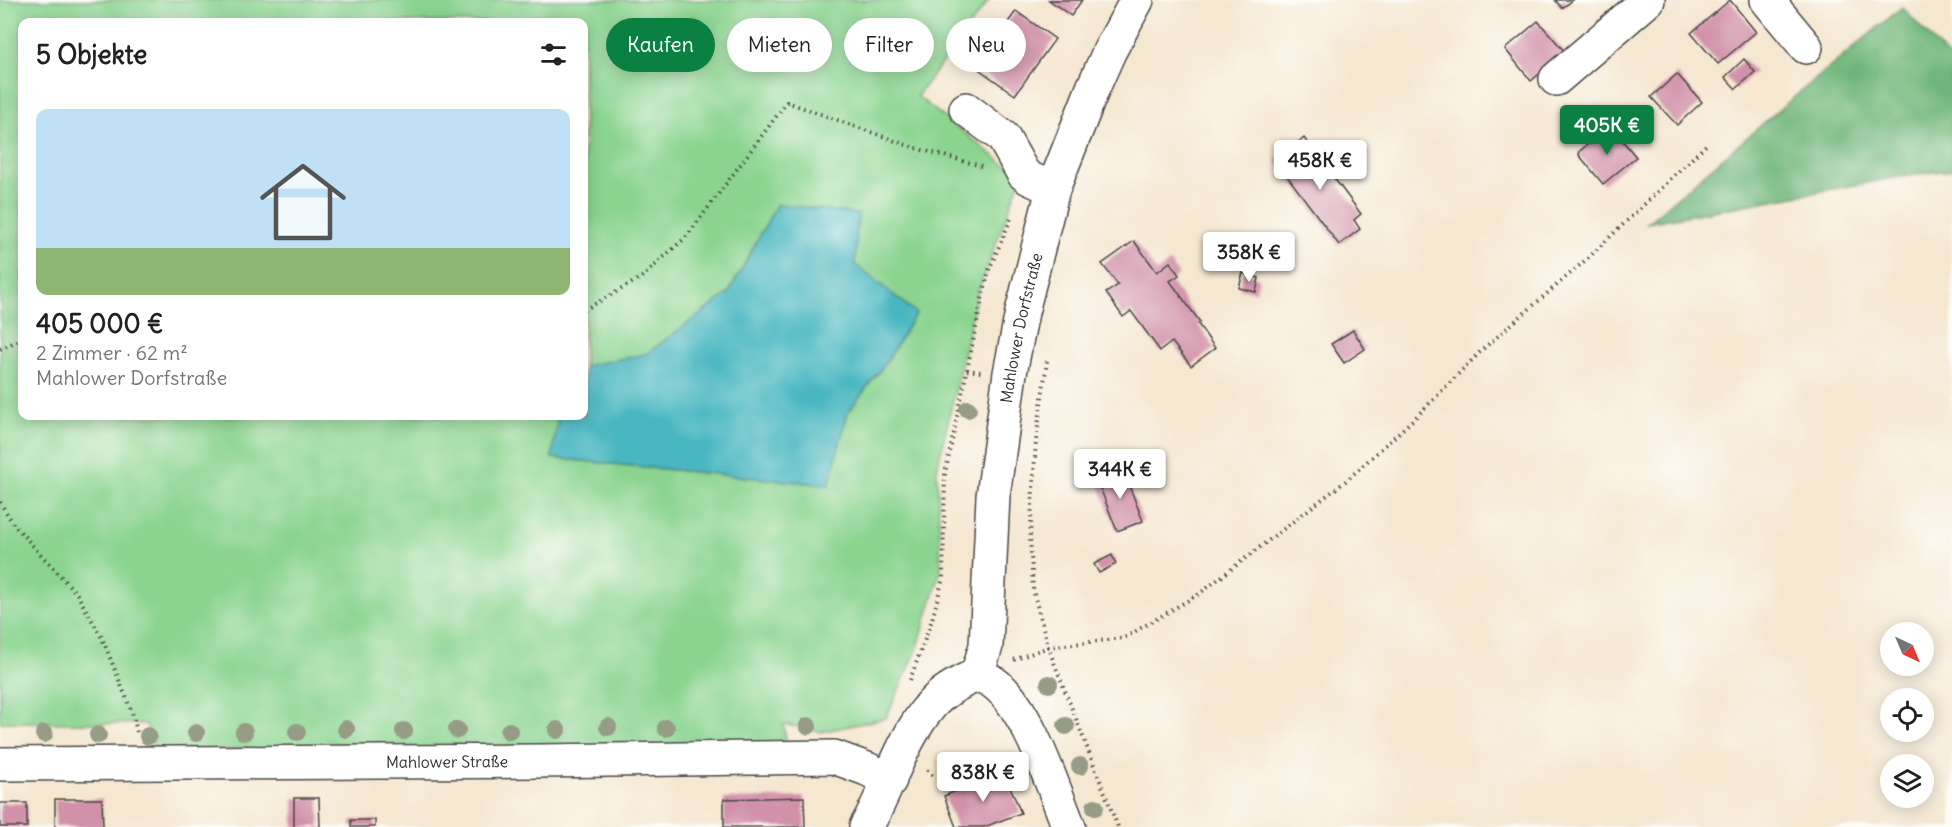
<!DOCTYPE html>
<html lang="de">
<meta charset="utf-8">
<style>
body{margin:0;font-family:Delius,sans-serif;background:#f2f2f2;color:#202124;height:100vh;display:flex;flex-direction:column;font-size:22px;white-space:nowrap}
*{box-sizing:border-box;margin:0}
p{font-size:20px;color:#757577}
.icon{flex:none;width:33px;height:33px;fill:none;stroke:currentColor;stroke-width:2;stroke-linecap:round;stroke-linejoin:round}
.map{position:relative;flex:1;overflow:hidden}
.sheet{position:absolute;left:18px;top:18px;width:570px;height:402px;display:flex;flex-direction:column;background:#fff;border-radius:12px;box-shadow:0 3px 15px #0003}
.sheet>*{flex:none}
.banner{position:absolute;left:606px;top:18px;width:570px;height:54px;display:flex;gap:12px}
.needle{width:39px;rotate:136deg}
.controls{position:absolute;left:1880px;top:622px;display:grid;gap:12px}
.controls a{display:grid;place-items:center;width:54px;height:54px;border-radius:50%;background:#fff;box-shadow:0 3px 15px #0003;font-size:30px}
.price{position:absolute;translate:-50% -51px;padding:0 14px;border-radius:6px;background:#fff;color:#222;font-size:20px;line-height:39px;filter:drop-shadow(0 2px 3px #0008)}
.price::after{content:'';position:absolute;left:50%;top:36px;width:18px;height:14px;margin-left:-9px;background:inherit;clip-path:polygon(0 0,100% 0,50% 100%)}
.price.current{background:#0b8043;color:#fff}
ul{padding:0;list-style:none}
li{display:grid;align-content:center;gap:12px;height:318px;padding:0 18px}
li+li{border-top:2px solid #e0e0e0}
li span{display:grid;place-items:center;height:186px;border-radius:12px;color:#555}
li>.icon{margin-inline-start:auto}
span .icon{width:108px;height:108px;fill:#fffc;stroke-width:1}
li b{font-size:26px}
h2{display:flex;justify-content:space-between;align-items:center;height:72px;padding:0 18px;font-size:26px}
.tag{padding:0 21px;border-radius:27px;background:#fff;box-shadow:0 3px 15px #0003;font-size:21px;line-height:54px}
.tag.current{background:#0b8043;color:#fff}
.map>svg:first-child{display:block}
.green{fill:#8ad490;stroke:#5a805e;stroke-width:1.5;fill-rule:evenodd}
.forest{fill:#6fb67a;stroke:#4d7052;stroke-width:1.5}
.water{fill:#49b7c1;stroke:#3a7176;stroke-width:1.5}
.building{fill:#d191a9}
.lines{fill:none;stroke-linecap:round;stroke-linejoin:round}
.minor-casing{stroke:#494744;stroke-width:36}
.path{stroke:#494744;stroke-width:4;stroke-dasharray:1.5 4.5;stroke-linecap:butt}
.minor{stroke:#fff;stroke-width:33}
.tree{fill:#969c86}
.labels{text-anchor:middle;stroke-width:4.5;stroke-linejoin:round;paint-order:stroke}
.street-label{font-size:16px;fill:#2b2b2b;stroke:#fdfcf7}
</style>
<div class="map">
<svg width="1952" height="827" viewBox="0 0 1952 827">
<rect width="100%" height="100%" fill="#fdfcf7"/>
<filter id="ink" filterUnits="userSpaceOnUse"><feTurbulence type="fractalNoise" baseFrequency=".0167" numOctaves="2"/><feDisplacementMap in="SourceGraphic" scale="12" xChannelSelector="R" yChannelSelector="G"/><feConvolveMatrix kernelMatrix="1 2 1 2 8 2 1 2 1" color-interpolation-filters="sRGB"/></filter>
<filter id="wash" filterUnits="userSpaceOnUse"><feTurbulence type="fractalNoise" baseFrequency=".008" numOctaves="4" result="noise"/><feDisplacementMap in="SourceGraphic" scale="24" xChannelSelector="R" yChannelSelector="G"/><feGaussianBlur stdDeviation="1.35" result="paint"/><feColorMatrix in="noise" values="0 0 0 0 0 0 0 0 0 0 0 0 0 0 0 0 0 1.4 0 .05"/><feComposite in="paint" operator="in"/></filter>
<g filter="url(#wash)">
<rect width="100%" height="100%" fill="#f5e7d0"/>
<path class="green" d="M 0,0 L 989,0 L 917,96 L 1021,177 L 977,294 L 937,470 L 941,570 L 917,650 L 886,718 L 821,732 L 783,724 L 786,739 L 780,750 L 155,750 L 146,724 L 0,722 ZM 22,22 L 584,22 L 584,366 L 646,354 L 728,294 L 777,204 L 916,313 L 887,361 L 848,412 L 828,485 L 552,458 L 558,416 L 22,416 Z"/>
<polygon class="forest" points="1902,7 1952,61 1952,170 1910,175 1647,223 1788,102"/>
<polygon class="water" points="777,204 858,214 855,264 916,313 887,361 848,412 829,485 552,458 558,416 584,416 584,366 646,354 728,294"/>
<g id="blocks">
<g class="building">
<polygon points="1049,0 1082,0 1071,16"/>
<polygon points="1555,0 1573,0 1562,8"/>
<polygon points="1730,0 1756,32 1718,64 1691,33"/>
<polygon points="1016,11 1055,39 1015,95 976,67"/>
<polygon points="1538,21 1565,52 1531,81 1505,49"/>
<polygon points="1744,59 1755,72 1736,89 1725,77"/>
<polygon points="1677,74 1702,102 1677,125 1651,97"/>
<polygon points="1612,128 1636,157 1603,184 1579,155 1580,151 1588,144 1592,144"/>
<polygon points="1304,138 1361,214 1354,220 1360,229 1339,245 1275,160"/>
<polygon points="1134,241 1157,272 1170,262 1179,275 1170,281 1200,322 1198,324 1215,348 1191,366 1172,342 1160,351 1131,311 1123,317 1106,293 1118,285 1102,264"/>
<polygon points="1243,273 1259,278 1256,292 1239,288"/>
<polygon points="1353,330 1365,349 1344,363 1331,344"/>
<polygon points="1123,470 1143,521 1117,531 1097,480"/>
<polygon points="1112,555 1116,564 1099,573 1094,564"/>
<polygon points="1004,772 1021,813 984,827 956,827 944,796"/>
<polygon points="804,797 805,827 724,827 724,799"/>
<polygon points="294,798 319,798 320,827 294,827"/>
<polygon points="55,799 102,799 103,827 55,827"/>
<rect x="0" y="803" width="27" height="24"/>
<rect x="351" y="820" width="24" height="7"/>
</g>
</g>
</g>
<g filter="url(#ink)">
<use href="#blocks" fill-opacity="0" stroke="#494744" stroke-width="1.5"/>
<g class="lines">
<defs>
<g id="minor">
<polyline points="1767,0 1806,47"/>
<polyline points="1556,79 1648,0"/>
<polyline points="966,109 1003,137 1023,173 1029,178 1053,189"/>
<path id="s1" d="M 977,675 L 986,646 L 993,496 L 1010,373 L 1022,312 L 1053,189 L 1093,88 L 1109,52 L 1137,0"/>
<path d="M 977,675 C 983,677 989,679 994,683 C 1028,707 1053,788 1069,827"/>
<path id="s2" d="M 0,764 L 540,761 L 834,757 L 867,769 L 890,780"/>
<path d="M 866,827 C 889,788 901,740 931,705 C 943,691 960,682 977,675"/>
</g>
</defs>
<use href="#minor" class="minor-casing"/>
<g class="path">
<polyline points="584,310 641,278 687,236 787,102 915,148 985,167"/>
<polyline points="0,349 22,339"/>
<polyline points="1047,361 1036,441 1032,504 1030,537 1033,590 1048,647 1118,827"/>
<polyline points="967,370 981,372"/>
<polyline points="0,502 14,525 77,594 102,638 132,712 137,732"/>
<polyline points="1014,660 1048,647 1124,638 1199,594 1347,480 1419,414 1483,349 1587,259 1706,145"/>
<polyline points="910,680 932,620 943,578 945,474 982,299 989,270 1012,216"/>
<polyline points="927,770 934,777"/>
</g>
<use href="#minor" class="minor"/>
</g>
<g class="tree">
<circle cx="968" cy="409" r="9"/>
<circle cx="1049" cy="684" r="9"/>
<circle cx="808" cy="726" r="9"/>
<circle cx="1066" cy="726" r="9"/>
<circle cx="608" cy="727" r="9"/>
<circle cx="666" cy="728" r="9"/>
<circle cx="346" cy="729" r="9"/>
<circle cx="457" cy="730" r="9"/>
<circle cx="557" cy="730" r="9"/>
<circle cx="404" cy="731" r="9"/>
<circle cx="509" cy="731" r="9"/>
<circle cx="244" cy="732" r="9"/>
<circle cx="297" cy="732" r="9"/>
<circle cx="196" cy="733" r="9"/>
<circle cx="44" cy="734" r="9"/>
<circle cx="98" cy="735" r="9"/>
<circle cx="148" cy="736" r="9"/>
<circle cx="1080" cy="766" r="9"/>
<circle cx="1095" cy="807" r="9"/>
</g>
</g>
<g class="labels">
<g class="street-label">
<text dy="6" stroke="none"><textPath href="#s1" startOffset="351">Mahlower Dorfstraße</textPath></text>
<text dy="6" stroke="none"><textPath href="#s2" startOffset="447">Mahlower Straße</textPath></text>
</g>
</g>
</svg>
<div class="controls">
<a><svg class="needle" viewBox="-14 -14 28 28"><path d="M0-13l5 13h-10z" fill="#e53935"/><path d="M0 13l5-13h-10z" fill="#757577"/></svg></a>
<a><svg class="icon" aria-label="locate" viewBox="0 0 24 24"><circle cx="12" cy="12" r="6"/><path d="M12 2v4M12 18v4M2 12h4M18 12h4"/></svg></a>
<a><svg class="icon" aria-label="layers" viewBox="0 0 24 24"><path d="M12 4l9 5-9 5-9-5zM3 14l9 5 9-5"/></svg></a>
</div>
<b class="price current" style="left:1607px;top:156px">405K €</b>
<b class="price" style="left:1320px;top:191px">458K €</b>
<b class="price" style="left:1249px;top:283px">358K €</b>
<b class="price" style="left:1120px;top:500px">344K €</b>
<b class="price" style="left:983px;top:803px">838K €</b>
<div class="banner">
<a class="tag current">Kaufen</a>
<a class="tag">Mieten</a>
<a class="tag">Filter</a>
<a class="tag">Neu</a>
</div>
<section class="sheet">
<h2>5 Objekte<svg class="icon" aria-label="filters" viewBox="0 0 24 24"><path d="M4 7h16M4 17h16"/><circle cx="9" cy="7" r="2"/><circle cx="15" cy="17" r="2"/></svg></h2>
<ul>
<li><span style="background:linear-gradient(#bfe0f5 75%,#8fb573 0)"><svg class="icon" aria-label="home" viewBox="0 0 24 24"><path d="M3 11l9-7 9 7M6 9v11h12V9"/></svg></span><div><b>405 000 €</b><p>2 Zimmer · 62 m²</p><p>Mahlower Dorfstraße</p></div></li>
</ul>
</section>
</div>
